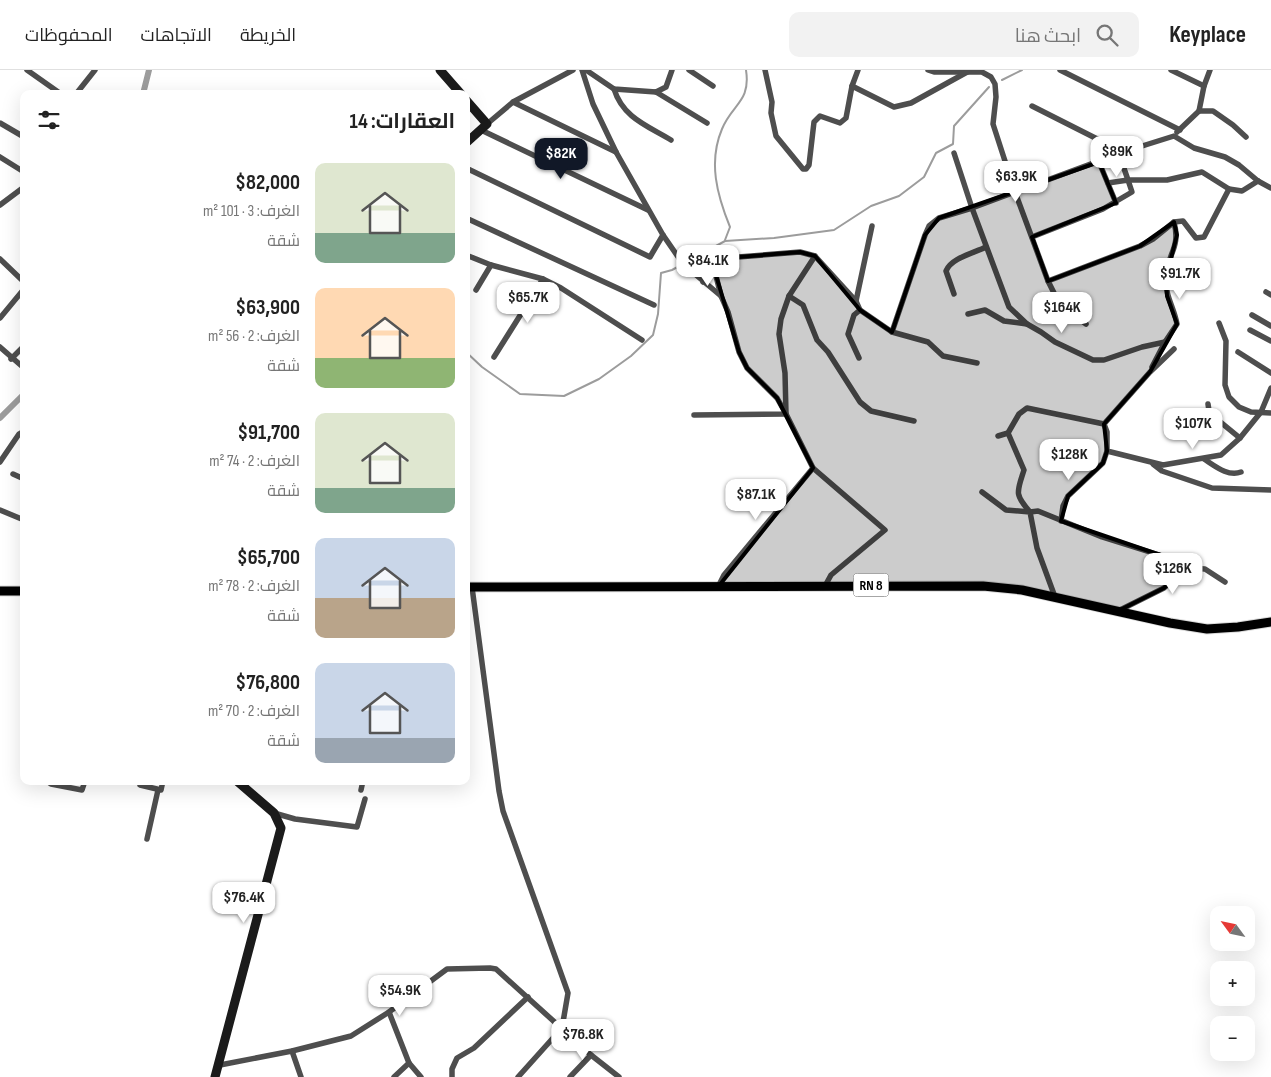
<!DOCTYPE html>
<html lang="ar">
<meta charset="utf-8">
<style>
body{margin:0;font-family:"Sofia Sans Condensed",Cairo,sans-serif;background:#f2f2f2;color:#222;direction:rtl;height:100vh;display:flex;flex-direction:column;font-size:19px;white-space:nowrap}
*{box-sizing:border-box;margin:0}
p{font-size:16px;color:#767676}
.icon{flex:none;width:28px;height:28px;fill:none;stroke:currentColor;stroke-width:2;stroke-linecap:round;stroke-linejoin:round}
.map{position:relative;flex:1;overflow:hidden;direction:ltr}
.side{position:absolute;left:20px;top:20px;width:450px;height:695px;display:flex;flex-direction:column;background:#fff;border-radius:10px;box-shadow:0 5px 20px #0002;direction:rtl}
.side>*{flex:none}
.needle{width:32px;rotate:303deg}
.tools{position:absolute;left:1210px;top:836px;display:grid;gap:10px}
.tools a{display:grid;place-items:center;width:45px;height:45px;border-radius:10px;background:#fff;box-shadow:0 5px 20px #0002;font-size:25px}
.price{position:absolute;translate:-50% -42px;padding:0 11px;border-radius:10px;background:#fff;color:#222;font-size:16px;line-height:32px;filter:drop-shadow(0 1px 2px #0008)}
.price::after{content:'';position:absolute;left:50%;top:30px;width:15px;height:11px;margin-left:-8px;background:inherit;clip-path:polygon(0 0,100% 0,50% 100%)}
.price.selected{background:#111827;color:#fff}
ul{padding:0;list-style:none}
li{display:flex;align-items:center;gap:15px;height:125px;padding:0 15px}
li span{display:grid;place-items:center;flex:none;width:140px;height:100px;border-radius:10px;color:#555}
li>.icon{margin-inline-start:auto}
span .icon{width:60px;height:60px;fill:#fffc;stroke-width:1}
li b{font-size:21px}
h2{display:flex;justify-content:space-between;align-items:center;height:60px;padding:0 15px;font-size:21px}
header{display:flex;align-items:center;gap:30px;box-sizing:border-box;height:70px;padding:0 25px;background:#fff;border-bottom:1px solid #e0e0e0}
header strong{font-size:24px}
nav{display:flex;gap:28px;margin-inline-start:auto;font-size:18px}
.search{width:350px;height:45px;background:#f2f2f2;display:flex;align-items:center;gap:12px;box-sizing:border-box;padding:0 18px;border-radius:10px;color:#767676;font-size:19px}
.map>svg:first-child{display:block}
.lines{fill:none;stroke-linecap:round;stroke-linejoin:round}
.stream{stroke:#9c9c9c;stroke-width:2}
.canal{stroke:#9c9c9c;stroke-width:6}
.primary-casing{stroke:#dbdbdb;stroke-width:11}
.street{stroke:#4e4e4e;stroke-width:5.5}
.secondary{stroke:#1b1b1b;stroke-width:9}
.primary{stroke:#000;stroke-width:9}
.marked{fill:#000;fill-opacity:0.2;stroke:#000;stroke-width:4;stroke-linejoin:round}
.labels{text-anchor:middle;stroke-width:5;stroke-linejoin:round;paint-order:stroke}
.shield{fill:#fff;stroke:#4c4c4c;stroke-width:1}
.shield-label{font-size:14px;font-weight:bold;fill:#000}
</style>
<header>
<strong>Keyplace</strong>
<div class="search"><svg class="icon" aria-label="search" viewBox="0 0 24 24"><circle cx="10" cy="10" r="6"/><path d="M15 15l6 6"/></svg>ابحث هنا</div>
<nav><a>الخريطة</a><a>الاتجاهات</a><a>المحفوظات</a></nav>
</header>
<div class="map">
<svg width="1271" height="1007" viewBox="0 0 1271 1007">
<rect width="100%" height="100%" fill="#fff"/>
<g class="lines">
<g class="stream">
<polyline points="1002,10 1022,0"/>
<path d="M 725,170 L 730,157 C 717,125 708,92 722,59 C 732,34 751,32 746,0"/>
<polyline points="466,282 482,297 520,324 564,326 599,309 631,286 653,265 658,244 661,203 672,200 725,171 774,168 834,160 871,136 899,126 924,107 936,83 953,74 954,56 989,17"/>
</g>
<g class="canal">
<polyline points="143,24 149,0"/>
<polyline points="0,348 24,324"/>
</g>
<defs>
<g id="primary">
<polyline points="466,517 983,516 1022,520 1170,553 1207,559 1238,557 1271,552"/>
<polyline points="0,521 24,521"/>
</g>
</defs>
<use href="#primary" class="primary-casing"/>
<g class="street">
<polyline points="27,0 61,24"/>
<polyline points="582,0 593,34 616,82 663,165 683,194 721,226 728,242 739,282 747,298 777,328 786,344 694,345"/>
<polyline points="586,0 614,19 656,22 666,17 672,0"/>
<polyline points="689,0 713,16"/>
<polyline points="765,0 772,32 771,43 776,66 803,99 806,99 809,95 814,52 820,46 840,53 846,48 852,16 858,0"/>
<polyline points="928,0 934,2 982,2 991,7 995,14 996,27 993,54 1015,122 1048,211 1059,233 1086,254"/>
<polyline points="1060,0 1180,60"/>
<polyline points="1171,0 1204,16"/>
<polyline points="852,16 894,37 911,33 969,1"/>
<path d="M 614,19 C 623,48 648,56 671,70"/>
<polyline points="656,22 707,53"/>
<polyline points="76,24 95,0"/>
<polyline points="513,32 616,82"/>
<polyline points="1032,36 1123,82"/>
<polyline points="1199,41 1204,16 1210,0"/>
<polyline points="0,53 24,67"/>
<polyline points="487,54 513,32 573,0"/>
<polyline points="481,60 648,140"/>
<polyline points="1177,62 1199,41 1213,41 1233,55 1246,67"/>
<polyline points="954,83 972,138 1009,237 1027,254"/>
<polyline points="1119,84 1128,110 1167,110 1202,102 1229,119 1242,121 1258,111"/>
<polyline points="0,87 24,102"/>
<polyline points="1099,92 1116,133"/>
<polyline points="466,98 650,187 663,165"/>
<polyline points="0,135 24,117"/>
<polyline points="466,148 654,235"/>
<polyline points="1032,167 1103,139 1132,122 1128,110 1108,113"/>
<polyline points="466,185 491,195 543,209 561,218 642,270"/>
<polyline points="815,186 789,226 781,249 779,264 785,303 786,344 813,398 885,460 831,505 825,516"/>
<polyline points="0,189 24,212"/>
<polyline points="715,202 721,226"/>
<polyline points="1048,211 1140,176 1153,169 1174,152 1183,151 1196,168 1204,167 1229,119"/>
<polyline points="703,212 715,202 738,187 800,182 815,186 856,231 860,240"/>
<polyline points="476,220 491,195"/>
<polyline points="1266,222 1271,225"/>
<path d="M 954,224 L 946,201 C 951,188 974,183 986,177"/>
<polyline points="789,226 803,235 817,270 828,282 860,332 871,341 914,351"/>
<polyline points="856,231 872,156"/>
<polyline points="968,244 985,240 1004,251 1027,254 1041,262 1055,272 1093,290 1104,290 1142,277 1165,272"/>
<polyline points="1252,245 1271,256"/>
<polyline points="0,248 24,219"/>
<polyline points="1219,253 1226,271 1225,315 1229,327 1239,337 1251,342 1271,343"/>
<polyline points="1250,260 1271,271"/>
<polyline points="892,262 928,272 943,286 977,293"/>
<polyline points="0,277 24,298"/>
<polyline points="1238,282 1271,303"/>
<polyline points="494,287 543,209"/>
<polyline points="859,288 848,264 854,245 860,240 892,262 925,165 929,156 939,148 972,138 1123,82 1174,66 1194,78 1225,87 1239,95 1258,111 1271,118"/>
<polyline points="11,289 24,276"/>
<path d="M 1152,297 L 1165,272 L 1177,254 C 1174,237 1165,226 1166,208 C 1167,183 1181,179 1174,152"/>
<polyline points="1208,334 1209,341 1212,345 1240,368"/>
<polyline points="1104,354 1107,362 1107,381 1163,395 1221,385 1240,368 1261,342 1271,318"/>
<path d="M 1008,363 L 1024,400 C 1017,422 1014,424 1030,442 L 1038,441 L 1102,467 L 1172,489 L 1187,498"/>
<polyline points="998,366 1008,363 1019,344 1027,338 1104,354 1150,302 1174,279"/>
<path d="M 1204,389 C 1215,396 1228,407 1241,402"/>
<polyline points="0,392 19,364 24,361"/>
<polyline points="1153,394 1162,401 1212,418 1271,420"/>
<polyline points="13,404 24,409"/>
<polyline points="982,422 1006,440 1030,442 1037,478 1055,527"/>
<polyline points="0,440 24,450"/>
<polyline points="1061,451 1063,436 1068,426 1103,393 1107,381"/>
<polyline points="1147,493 1155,491 1159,485"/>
<polyline points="472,517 499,721 503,741 568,923 562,958 518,1007"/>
<polyline points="718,517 724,505 813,398"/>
<polyline points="1118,541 1164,518 1187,498 1205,499 1225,512"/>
<polyline points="47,711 51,714 82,720 85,711"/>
<polyline points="319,711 321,712"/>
<polyline points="140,715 161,720 163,711"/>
<polyline points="361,720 363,711"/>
<polyline points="274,743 295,749 357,757 365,729"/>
<polyline points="147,769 158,720"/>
<polyline points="389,942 409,993 421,1007"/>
<polyline points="292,981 301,1007"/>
<polyline points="220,995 292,981 351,966 389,942 447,899 490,898 496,899 591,985 619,1007"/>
<polyline points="394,1007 409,993"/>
<polyline points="452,1007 452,999 457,988 474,978 528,927"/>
<polyline points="570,1007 591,985"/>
</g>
<g class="secondary">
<polyline points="440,0 461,24"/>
<polyline points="466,30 487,54 466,73"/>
<polyline points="215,1007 281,758 274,743 237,711"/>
</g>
<use href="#primary" class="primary"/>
</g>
<path class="marked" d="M 1099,92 L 1116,133 L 1032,167 L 1048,211 L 1140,176 L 1174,152 L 1177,165 L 1166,208 L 1167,226 L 1177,254 L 1150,302 L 1104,354 L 1107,381 L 1103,393 L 1068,426 L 1061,451 L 1172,489 L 1187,498 L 1164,518 L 1118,541 L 1022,520 L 983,516 L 718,517 L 813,398 L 777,328 L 747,298 L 739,282 L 715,202 L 738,187 L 800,182 L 815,186 L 860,240 L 892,262 L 925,165 L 939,148 Z"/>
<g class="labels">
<rect class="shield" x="853.5" y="503.5" width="35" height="23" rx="4"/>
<g class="shield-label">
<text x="871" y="520">RN 8</text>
</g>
</g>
</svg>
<div class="tools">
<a><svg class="needle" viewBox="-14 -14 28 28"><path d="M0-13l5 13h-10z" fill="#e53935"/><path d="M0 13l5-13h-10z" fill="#767676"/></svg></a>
<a>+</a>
<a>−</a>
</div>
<b class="price" style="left:1117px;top:108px">$89K</b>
<b class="price selected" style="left:561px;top:110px">$82K</b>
<b class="price" style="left:1016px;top:133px">$63.9K</b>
<b class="price" style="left:708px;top:217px">$84.1K</b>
<b class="price" style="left:1180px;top:230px">$91.7K</b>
<b class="price" style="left:528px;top:254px">$65.7K</b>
<b class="price" style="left:1062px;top:264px">$164K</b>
<b class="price" style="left:1193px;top:380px">$107K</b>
<b class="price" style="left:1069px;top:411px">$128K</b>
<b class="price" style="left:756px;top:451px">$87.1K</b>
<b class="price" style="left:1173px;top:525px">$126K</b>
<b class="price" style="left:244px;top:854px">$76.4K</b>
<b class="price" style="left:400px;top:947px">$54.9K</b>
<b class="price" style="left:583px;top:991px">$76.8K</b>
<section class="side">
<h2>العقارات: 14<svg class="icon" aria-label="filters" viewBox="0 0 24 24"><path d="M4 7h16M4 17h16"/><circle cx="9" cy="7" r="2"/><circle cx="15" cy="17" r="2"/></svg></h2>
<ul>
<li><span style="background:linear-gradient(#dfe7d0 70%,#7fa58c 0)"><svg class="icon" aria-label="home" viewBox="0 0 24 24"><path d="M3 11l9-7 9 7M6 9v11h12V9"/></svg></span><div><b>$82,000</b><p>الغرف: 3 · 101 m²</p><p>شقة</p></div></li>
<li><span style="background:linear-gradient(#ffd9b3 70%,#8fb573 0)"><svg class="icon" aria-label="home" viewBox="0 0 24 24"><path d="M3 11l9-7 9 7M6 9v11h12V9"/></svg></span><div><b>$63,900</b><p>الغرف: 2 · 56 m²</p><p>شقة</p></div></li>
<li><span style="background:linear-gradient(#dfe7d0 75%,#7fa58c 0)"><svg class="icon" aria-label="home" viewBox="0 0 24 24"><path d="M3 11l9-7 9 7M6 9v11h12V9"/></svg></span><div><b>$91,700</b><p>الغرف: 2 · 74 m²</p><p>شقة</p></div></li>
<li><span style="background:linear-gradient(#c9d6e8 60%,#b9a48a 0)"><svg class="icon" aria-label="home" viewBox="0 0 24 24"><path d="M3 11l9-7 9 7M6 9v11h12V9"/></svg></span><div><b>$65,700</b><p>الغرف: 2 · 78 m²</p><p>شقة</p></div></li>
<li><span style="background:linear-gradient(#c9d6e8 75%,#9aa5b1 0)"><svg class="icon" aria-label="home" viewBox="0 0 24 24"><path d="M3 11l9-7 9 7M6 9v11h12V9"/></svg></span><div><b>$76,800</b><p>الغرف: 2 · 70 m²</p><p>شقة</p></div></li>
</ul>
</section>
</div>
